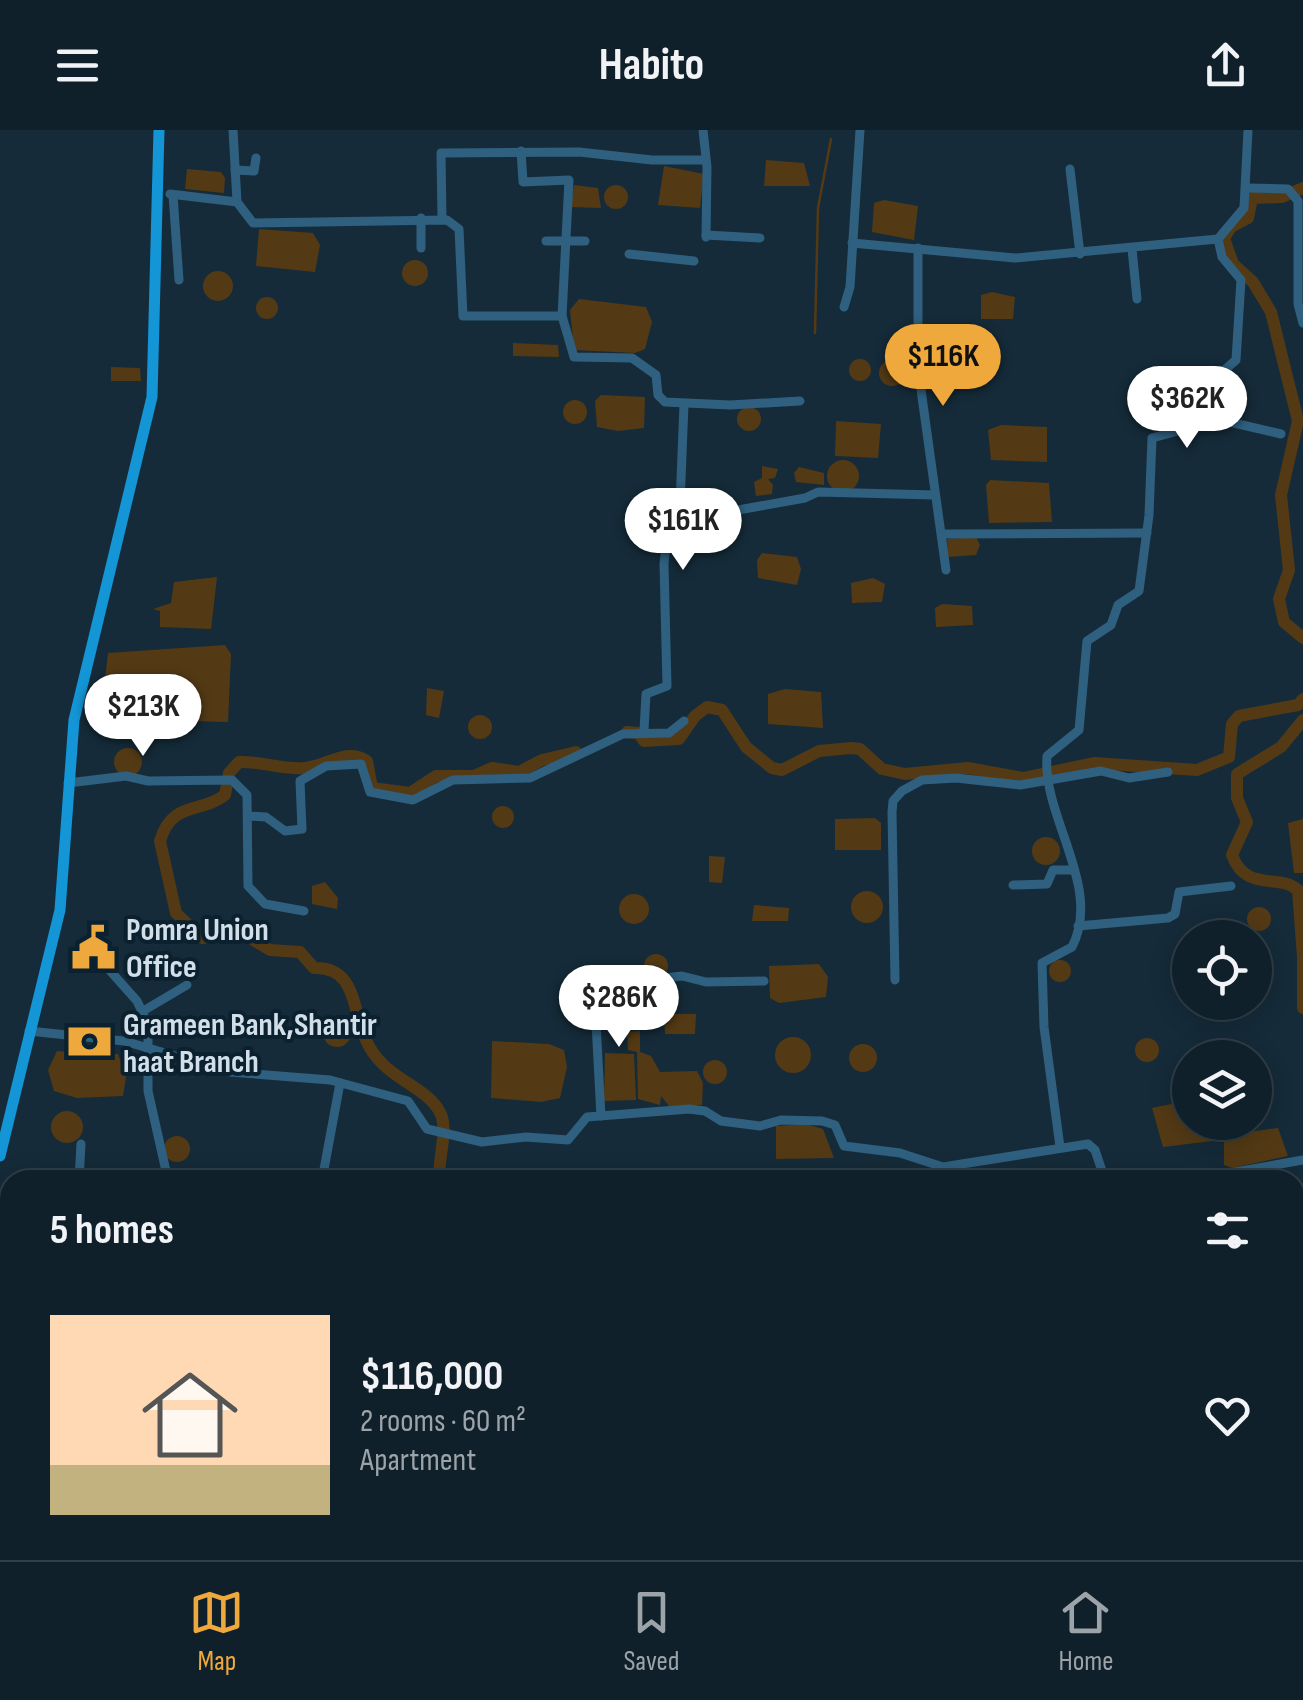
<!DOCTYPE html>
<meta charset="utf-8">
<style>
body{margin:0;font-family:"Sofia Sans Condensed",sans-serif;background:#1e2d37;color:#f1f3f6;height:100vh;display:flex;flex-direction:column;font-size:38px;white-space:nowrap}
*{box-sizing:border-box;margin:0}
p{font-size:32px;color:#9ca3a9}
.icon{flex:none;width:55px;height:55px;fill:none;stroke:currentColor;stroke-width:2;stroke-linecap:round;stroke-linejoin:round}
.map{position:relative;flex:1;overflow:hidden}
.details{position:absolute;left:0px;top:1040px;width:1305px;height:390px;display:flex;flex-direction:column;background:#10202b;border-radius:30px 30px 0 0;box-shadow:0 5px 25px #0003,0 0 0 2px #303e47}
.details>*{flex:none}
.buttons{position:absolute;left:1172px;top:790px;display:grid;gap:20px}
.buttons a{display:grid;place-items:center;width:100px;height:100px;border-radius:50%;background:#10202b;box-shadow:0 5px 25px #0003,0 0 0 2px #303e47;font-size:50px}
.price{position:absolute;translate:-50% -85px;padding:0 22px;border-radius:35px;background:#fff;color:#222;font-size:32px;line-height:65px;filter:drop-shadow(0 2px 5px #0008)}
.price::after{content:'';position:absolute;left:50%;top:60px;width:30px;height:22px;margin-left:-15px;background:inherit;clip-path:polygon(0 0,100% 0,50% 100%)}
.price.on{background:#eea83c;color:#111}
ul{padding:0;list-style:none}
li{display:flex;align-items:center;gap:30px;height:250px;padding:0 50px}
li span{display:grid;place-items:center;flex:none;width:280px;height:200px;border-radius:0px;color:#555}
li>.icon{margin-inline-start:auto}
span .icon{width:120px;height:120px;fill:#fffc;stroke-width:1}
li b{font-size:42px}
h2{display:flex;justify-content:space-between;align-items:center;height:120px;padding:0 50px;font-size:42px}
header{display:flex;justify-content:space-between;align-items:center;height:130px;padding:0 50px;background:#10202b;font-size:45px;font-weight:700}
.tabs{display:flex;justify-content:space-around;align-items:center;height:140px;border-top:2px solid #303e47;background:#10202b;font-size:28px;color:#9ca3a9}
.tabs a{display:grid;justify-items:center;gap:5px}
.tabs .on{color:#eea83c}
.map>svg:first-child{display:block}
.water{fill:#533a15}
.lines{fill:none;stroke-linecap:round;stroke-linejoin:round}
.stream{stroke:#533a15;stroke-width:2.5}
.river{stroke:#533a15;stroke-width:12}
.minor{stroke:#2f607f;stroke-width:9}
.major{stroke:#1495d6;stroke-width:11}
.labels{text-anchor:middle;stroke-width:8;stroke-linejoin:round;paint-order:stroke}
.poi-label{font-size:32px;font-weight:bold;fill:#d2dfe9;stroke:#0b212f;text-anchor:start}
</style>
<header><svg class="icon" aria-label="menu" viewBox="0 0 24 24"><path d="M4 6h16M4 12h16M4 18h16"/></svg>Habito<svg class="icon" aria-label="share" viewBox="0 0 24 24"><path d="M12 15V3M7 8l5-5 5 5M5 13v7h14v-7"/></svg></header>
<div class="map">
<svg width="1303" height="1430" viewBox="0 0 1303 1430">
<rect width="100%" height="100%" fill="#152b39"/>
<g class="water">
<polygon points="766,30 804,33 810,56 764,56"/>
<polygon points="664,36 704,44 700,78 658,75"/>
<polygon points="187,39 221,42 225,48 224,63 185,59"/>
<circle cx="616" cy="67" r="12"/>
<polygon points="574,55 598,58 601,78 570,77"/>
<polygon points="884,70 918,76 914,110 872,102 874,73"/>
<polygon points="259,99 313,103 320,115 315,142 256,136"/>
<circle cx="415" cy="143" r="13"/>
<circle cx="218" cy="156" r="15"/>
<polygon points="992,162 1015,167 1013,189 981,189 981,165"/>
<circle cx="267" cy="178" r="11"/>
<polygon points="579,169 646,177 652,192 645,219 635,223 574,220 570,180"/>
<polygon points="513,213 558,215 559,227 513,226"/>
<circle cx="860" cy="240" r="11"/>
<circle cx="892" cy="243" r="13"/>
<polygon points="111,237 140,238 141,251 111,251"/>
<polygon points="601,265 645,267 644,298 618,301 597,297 595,271"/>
<circle cx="575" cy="282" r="12"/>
<circle cx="749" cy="289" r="12"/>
<polygon points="836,291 881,294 878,328 835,326"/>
<polygon points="1001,295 1047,297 1047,332 991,330 988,300"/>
<circle cx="843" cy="346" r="16"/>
<polygon points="762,336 778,339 775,348 768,349 773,355 772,364 756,366 754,352 762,348"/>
<polygon points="799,337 824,343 824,355 796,352 794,343"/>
<polygon points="990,350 1049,353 1052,392 989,393 986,355"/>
<polygon points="976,407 980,415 976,425 948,427 947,409"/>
<polygon points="762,423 797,427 801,439 797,455 758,448 757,430"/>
<polygon points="217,447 211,499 160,497 160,481 153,479 171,473 174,452"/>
<polygon points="873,448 885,454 882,472 852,473 851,453"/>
<polygon points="942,474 972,476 973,495 936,497 935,478"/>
<polygon points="225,515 231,524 228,592 111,589 101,584 108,523"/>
<polygon points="427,558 444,561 439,588 426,585"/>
<polygon points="785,559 821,562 823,598 768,594 768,564"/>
<circle cx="480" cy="597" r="12"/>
<circle cx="128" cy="632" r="14"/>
<circle cx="503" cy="687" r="11"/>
<polygon points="875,688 881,693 881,720 835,720 835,689"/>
<polygon points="1303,689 1303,743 1294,743 1288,693"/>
<circle cx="1046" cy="721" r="14"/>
<polygon points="709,726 725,727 722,753 709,752"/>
<polygon points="325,752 338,768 337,779 312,774 312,756"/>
<circle cx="867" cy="777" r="16"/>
<circle cx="634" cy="779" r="15"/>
<polygon points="754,775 789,778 788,791 752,791"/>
<circle cx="1259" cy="789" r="12"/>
<circle cx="656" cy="836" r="12"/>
<circle cx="1060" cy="841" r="11"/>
<polygon points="819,834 828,847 826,867 779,873 770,868 769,836"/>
<polygon points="664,884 696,884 695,904 665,904"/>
<circle cx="337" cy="903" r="14"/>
<polygon points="640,901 640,922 651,926 660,942 697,941 703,953 702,975 669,976 661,966 660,975 638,969 637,922 628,920 627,902"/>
<circle cx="793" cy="925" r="18"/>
<circle cx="1147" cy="920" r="12"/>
<polygon points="492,911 549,914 564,920 567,937 560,968 541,972 491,968"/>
<circle cx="863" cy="928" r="14"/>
<polygon points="57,921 118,924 126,947 123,966 77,968 54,961 48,940"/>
<polygon points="605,923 634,924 636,970 604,971"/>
<circle cx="715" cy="942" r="12"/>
<polygon points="1190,970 1190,992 1214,993 1213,1011 1163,1017 1152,978"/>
<circle cx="67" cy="997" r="16"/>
<polygon points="805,994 823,999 834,1028 776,1029 776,996"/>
<polygon points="1278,998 1288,1026 1232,1038 1224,1035 1224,1005"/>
<circle cx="177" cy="1019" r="13"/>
<polygon points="70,1420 239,1420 243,1430 73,1430"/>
</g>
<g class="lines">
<polyline class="stream" points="815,203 818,78 831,9"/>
<g class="river">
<polyline points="1303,58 1282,67 1252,68 1248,88 1231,97 1224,108 1233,134 1253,152 1271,182 1298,291 1281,365 1289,440 1279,469 1284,492 1303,508"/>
<path d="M 1303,590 L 1281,617 L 1237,644 L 1237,668 L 1247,692 L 1232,725 C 1246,763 1279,743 1298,760 L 1303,827"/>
<polyline points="627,602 638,603 644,611 679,609 695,586 707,577 722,580 746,617 772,638 782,640 819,621 851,618 860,619 882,639 905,644 968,638 1023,648 1094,633 1197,640 1229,627 1232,594 1239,586 1298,575 1303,569"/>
<polyline points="1303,828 1303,878"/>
<path d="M 439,1050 C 438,1031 447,1004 442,987 C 432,958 390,952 370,918 C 351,887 360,836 314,838 L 300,822 L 270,820 L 239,801 L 202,808 L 176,783 L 160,711 C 172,670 201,684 225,665 L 229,643 L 239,632 C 261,631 283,640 304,638 C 326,637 345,617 367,631 L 372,658 L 410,663 L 436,646 L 474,646 L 492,638 L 519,642 L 542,630 L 576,622"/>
</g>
<g class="minor">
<polyline points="233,0 237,72 253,93 447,90 459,99 463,186 562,186 574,227 632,228 656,245 658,265 665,272 730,275 800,271"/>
<polyline points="703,0 707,37 706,107"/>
<polyline points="521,21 523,52 569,50 562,186"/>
<polyline points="1070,39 1080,124"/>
<polyline points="235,40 254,41 256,28"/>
<polyline points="1248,58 1288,59 1298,71 1298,174 1303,193"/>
<polyline points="170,64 237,72"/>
<polyline points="173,65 179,150"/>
<polyline points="442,89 441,23 579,22 652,30 704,30"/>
<polyline points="706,105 760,108"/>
<polyline points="546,111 585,111"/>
<polyline points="852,113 1015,128 1218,109"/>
<polyline points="421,118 421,88"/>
<polyline points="918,118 918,238 946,440"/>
<polyline points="1132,119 1137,169"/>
<polyline points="629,124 694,131"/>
<polyline points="844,177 850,157 860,0"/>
<polyline points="1208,287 1281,304"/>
<polyline points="716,384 805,368 818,362 935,365"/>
<polyline points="942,404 1147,403"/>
<polyline points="644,600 646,564 667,556 664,434 670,379 680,375 684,274"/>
<polyline points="68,653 126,646 148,651 232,650 247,665 248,756 265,774 304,781"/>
<polyline points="248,686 266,687 285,701 302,699 300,651 326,636 361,634 370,662 413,670 453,650 530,648 623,604 669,603 684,591"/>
<polyline points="1013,755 1047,754 1053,740 1074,740"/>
<polyline points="1078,796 1168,788 1175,784 1179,762 1231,756"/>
<polyline points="96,811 105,835 137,871 148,894 148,961 168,1050"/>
<polyline points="895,850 892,682 893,671 902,661 922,650 956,648 1020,655 1101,641 1129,648 1168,642"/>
<polyline points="143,881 187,855"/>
<polyline points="29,901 124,911 230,942 330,950 408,971 427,999 482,1012 526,1007 568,1010 587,987 689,979 705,981 721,991 760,996 781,990 822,991 835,995 844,1016 900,1023 943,1037 1088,1014 1095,1020 1105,1050"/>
<polyline points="601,986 594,856 682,846 706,852 764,851"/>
<path d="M 1060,1017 L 1044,897 L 1042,833 L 1072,817 C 1103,757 1042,687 1047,626 L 1079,600 L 1087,511 L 1111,495 L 1118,475 L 1139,461 L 1149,385 L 1152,308 L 1204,294 L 1211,252 L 1236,230 L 1241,150 L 1222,127 L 1218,109 L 1244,78 L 1248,0"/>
<polyline points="79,1050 81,1014"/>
<polyline points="322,1050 340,953"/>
<polyline points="1125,1050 1207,1047 1303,1030"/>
<polyline points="1295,1371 1303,1368"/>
<polyline points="250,1420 250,1430"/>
<polyline points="448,1420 450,1430"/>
<polyline points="662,1420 664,1430"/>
<polyline points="1015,1420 1020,1430"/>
<polyline points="1267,1420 1272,1430"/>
<polyline points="552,1430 593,1420"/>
<polyline points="1189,1430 1208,1420"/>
</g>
<polyline class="major" points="0,1026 60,780 74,590 152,267 159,0"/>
</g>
<defs>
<symbol id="civic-bare" viewBox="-9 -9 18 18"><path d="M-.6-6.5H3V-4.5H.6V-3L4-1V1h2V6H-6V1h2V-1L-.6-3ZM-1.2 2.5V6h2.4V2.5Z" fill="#eea83c" stroke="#0b212f" stroke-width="2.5" paint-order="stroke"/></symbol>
<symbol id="bank-bare" viewBox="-9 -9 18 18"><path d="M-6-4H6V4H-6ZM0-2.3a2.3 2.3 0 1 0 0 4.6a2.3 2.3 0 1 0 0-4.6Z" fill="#eea83c" stroke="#0b212f" stroke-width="2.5" paint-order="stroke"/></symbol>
</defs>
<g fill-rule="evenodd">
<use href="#civic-bare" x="62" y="786" width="63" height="63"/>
<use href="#bank-bare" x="58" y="880" width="63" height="63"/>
</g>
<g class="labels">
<g class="poi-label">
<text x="126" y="810">Pomra Union<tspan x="126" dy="37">Office</tspan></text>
<text x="123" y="905">Grameen Bank,Shantir<tspan x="123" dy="37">haat Branch</tspan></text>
</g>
</g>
</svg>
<div class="buttons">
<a><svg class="icon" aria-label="locate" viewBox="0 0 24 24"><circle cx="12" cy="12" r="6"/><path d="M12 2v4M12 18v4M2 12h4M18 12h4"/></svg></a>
<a><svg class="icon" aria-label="layers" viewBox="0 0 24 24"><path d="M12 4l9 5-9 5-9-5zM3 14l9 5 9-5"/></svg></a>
</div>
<b class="price on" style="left:943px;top:279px">$116K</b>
<b class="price" style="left:1187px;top:321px">$362K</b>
<b class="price" style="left:683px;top:443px">$161K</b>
<b class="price" style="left:143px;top:629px">$213K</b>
<b class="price" style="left:619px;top:920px">$286K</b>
<section class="details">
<h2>5 homes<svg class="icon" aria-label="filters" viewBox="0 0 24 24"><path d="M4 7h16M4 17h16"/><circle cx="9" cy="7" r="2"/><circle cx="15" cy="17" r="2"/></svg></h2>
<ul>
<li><span style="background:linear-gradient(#ffd9b3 75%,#c2b280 0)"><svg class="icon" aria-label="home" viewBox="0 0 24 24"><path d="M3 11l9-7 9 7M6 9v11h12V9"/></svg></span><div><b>$116,000</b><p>2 rooms · 60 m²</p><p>Apartment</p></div><svg class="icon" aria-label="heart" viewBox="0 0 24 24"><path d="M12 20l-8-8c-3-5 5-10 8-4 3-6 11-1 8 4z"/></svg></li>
</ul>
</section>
</div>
<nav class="tabs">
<a class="on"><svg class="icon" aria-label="map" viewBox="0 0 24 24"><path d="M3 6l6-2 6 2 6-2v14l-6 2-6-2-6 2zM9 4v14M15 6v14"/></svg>Map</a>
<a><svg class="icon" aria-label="saved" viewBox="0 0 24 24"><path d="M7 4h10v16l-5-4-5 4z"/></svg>Saved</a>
<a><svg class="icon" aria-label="home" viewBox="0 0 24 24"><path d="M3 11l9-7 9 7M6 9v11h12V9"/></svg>Home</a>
</nav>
